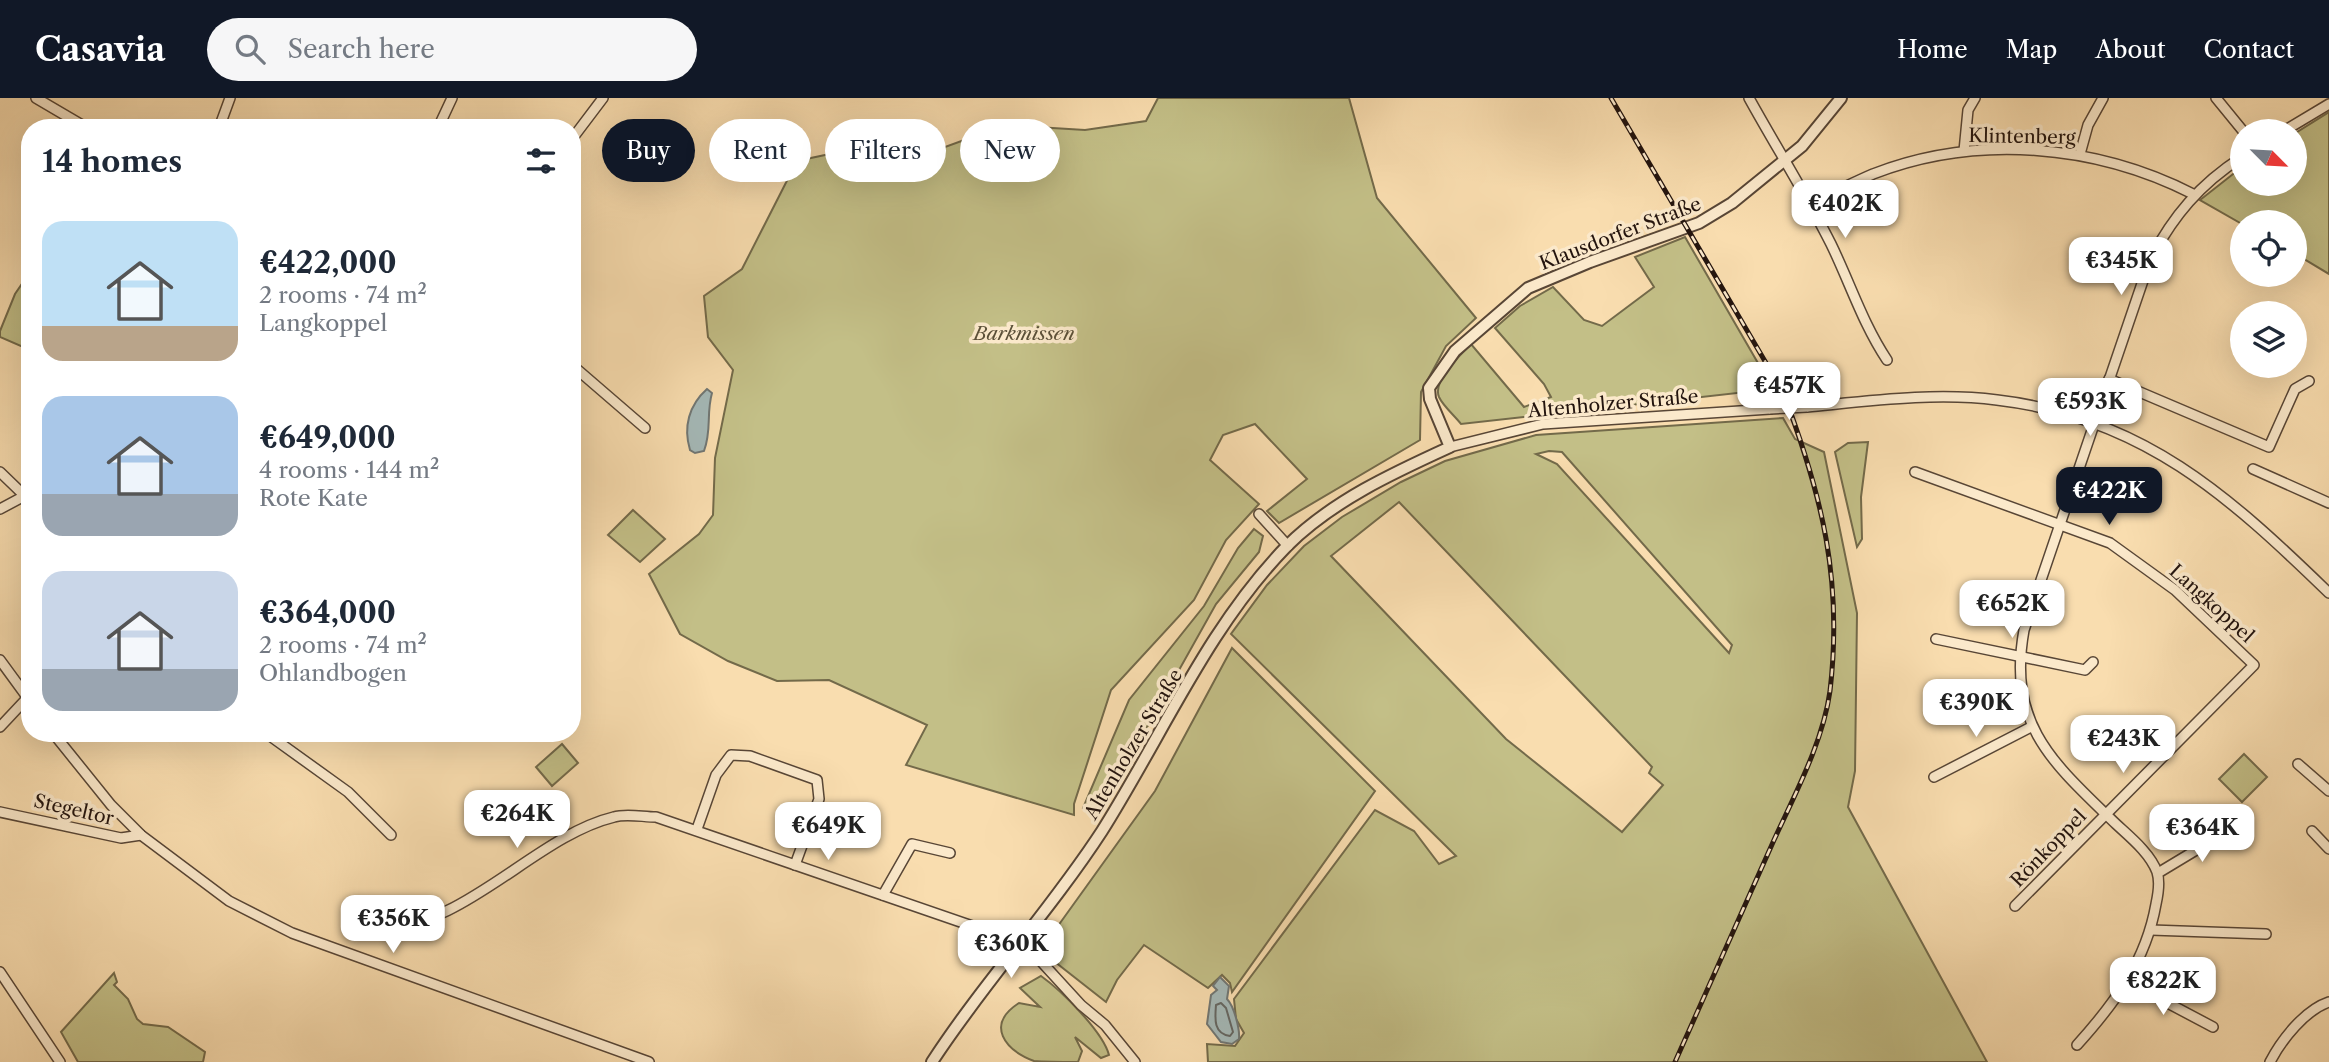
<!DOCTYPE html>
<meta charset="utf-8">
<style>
body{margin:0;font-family:"Libre Caslon Text",serif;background:#f6f6f7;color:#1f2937;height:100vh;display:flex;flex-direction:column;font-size:26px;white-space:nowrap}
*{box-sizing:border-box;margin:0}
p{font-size:23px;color:#747a83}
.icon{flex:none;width:38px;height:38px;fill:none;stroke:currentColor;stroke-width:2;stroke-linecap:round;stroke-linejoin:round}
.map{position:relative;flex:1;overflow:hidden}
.side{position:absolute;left:21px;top:21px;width:560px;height:623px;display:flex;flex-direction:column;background:#fff;border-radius:28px;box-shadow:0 7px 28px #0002}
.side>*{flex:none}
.guide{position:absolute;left:602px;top:21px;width:665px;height:63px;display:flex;gap:14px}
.needle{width:46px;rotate:114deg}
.controls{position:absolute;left:2230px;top:21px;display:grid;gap:14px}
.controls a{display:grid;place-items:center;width:77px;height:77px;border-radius:50%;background:#fff;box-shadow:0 7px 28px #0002;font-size:35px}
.price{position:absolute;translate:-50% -60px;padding:0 16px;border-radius:14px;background:#fff;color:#222;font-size:23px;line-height:46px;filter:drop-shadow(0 2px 4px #0008)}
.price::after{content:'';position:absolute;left:50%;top:42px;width:21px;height:16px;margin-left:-10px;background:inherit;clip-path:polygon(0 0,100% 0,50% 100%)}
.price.current{background:#111827;color:#fff}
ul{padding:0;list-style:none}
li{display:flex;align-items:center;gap:21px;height:175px;padding:0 21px}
li span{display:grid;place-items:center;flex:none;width:196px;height:140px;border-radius:21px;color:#555}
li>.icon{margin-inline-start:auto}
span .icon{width:84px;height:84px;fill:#fffc;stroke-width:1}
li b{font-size:30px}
h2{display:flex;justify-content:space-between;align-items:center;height:84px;padding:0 21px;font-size:30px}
.tag{padding:0 24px;border-radius:32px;background:#fff;box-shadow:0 7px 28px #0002;font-size:24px;line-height:63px}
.tag.current{background:#111827;color:#fff}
header{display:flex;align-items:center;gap:42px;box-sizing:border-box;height:98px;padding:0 35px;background:#111827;color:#fff}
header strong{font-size:33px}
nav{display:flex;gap:38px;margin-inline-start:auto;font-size:24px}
.search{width:490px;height:63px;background:#f6f6f7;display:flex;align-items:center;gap:18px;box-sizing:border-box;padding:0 24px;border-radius:38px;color:#747a83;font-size:26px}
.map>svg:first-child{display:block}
.green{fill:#c3bf87;stroke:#736a4a;stroke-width:2;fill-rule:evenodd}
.water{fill:#a4b8b7;stroke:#707673;stroke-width:2}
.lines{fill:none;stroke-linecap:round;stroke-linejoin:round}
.shore{stroke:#646662;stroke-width:2}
.minor-casing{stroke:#584636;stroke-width:12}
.tertiary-casing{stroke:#584636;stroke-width:14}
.minor{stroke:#fbe9cb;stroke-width:9}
.tertiary{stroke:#fbe9cb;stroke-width:10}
.rail-casing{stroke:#23140e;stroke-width:5}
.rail{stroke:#fbe9cb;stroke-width:2.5;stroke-dasharray:8;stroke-linecap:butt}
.minor-bridge-casing{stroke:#584636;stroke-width:12;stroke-linecap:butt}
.minor-bridge{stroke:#fbe9cb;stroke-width:9}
.labels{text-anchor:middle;stroke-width:7;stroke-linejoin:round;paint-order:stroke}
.street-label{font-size:19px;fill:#23140e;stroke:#fbe9cb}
.park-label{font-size:19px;font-style:italic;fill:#5b5038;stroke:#fbe9cb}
</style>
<header>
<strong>Casavia</strong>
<div class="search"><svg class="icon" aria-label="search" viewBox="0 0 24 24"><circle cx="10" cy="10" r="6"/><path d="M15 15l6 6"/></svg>Search here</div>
<nav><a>Home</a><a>Map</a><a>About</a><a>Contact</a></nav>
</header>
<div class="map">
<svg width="2329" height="964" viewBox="0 0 2329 964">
<rect width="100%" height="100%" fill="#f9ddaf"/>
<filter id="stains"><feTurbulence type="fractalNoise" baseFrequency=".00286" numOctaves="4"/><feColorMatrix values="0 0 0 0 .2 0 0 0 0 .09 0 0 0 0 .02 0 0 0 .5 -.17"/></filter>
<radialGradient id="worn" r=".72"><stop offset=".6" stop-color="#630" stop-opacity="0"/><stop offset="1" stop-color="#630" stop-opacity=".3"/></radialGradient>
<g class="green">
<polygon points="1158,0 1349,0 1377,100 1476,220 1446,248 1421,294 1420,342 1279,425 1267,413 1307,381 1255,326 1223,337 1210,362 1259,406 1226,442 1194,502 1111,592 1074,706 1074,717 906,667 927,627 829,582 777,583 728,563 680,536 649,476 699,436 713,417 715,360 733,272 708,239 704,198 742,171 797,63 839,54 907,63 1005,27 1085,32 1146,23"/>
<polygon points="2329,14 2329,176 2294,155 2294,124 2242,126 2200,102 2242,69 2242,86 2294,86 2294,36"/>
<path d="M 1685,139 L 1773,291 L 1461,326 C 1455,318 1443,308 1439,299 C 1432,282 1461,257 1471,246 L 1524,309 L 1551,299 L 1544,286 L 1495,230 L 1520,208 L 1553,189 L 1584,222 L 1602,228 L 1654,189 L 1635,159 Z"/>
<polygon points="30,174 30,252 0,239 0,233 15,196"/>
<path d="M 1783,320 L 1795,341 L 1824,354 L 1857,515 L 1855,673 L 1848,709 L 1987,964 L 1208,964 L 1207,946 L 1235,948 L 1244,935 L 1236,921 L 1234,901 L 1375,712 L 1414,733 L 1439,766 L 1456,758 L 1231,536 L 1267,487 L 1304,448 L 1342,419 L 1401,384 L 1445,363 L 1536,337 ZM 1549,353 L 1562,354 L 1732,547 L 1729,555 L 1557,366 L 1536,356 ZM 1399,404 L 1652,669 L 1649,675 L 1663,687 L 1622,734 L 1506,641 L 1331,458 Z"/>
<polygon points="1868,344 1861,399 1862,441 1857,449 1835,354 1848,345"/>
<polygon points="633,412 665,441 640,464 608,437"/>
<polygon points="1254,431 1263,438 1259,454 1216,506 1095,722 1083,710 1129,602 1204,508 1238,450"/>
<polygon points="1232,550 1375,693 1232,894 1230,885 1222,877 1208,890 1144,847 1117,882 1106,904 1050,860 1050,839 1155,693"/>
<polygon points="562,646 578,665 552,688 536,669"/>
<polygon points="2244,656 2267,679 2242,704 2219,681"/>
<polygon points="114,875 117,884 114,887 128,901 137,921 143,926 168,929 205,954 203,964 78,964 61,934"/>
<path d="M 1041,878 C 1062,893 1103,934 1109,957 L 1101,960 L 1075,939 L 1082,953 L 1078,964 C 1065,964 1046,964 1034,963 C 1005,952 985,927 1019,905 L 1040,909 L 1020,890 Z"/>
</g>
<g class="water">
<path d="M 707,291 L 712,295 C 706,316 712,332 704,353 L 695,355 L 690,352 C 683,329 689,307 707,291 Z"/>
<path d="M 1220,879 L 1229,888 L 1227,901 C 1234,908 1240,931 1239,941 L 1232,946 L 1221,944 L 1207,926 L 1211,897 L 1217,892 L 1213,888 Z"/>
</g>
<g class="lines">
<path class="shore" d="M 1221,905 L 1226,910 L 1233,934 L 1230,938 C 1213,936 1215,920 1216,907 Z"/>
<defs>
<g id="minor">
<polyline points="36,0 87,30"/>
<path d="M 1749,0 C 1776,49 1806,96 1831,146 C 1850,185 1863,226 1887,262"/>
<polyline points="2216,0 2243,33"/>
<polyline points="219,30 230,0"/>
<polyline points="438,30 452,0"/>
<polyline points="2284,33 2329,6"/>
<polyline points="572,41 603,0"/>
<polyline points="1964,53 1968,12 1975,0"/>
<polyline points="2080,56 2088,27 2103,0"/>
<path d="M 1810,105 C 1831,96 1852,85 1873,76 C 1976,36 2095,46 2193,96"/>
<polyline points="572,267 645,330"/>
<polyline points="2109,281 2269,349 2295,291 2309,283"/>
<path d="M 1807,309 C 1869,303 1935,294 1997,302 C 2142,319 2229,398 2329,495"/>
<polyline points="1450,349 1543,326 1770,311"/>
<polyline points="2253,371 2329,405"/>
<polyline points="0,374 30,403"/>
<polyline points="1915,374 2110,445 2175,492 2254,567 2015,808"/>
<polyline points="0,411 30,395"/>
<polyline points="1259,416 1288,448"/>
<polyline points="1936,541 2085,572 2093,564"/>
<polyline points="0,562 30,603"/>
<polyline points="572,568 574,570"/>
<polyline points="0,629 30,597"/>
<polyline points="53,635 111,707 141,737 229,803 292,835 649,964"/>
<polyline points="266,635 348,694 391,737"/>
<polyline points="2298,666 2329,693"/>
<polyline points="1934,679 2031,629"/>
<polyline points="0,714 121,740 141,737"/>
<polyline points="697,731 716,677 731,657 750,658 817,682 819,701 795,767"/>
<polyline points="2312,733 2329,751"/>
<polyline points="2158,775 2231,731"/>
<polyline points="883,797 912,746 950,755"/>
<path d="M 380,828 C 461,834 535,738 614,719 C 626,715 643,719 656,719 L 1010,841 L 1037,859 L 1081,907 L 1105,927 L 1135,964"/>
<polyline points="2151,832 2266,836"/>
<polyline points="0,874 60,964"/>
<polyline points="2128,884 2213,929"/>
<path d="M 2077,947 C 2115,905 2146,863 2156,806 C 2158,797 2160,783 2157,774 C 2150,755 2130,739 2116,726 C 2053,665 2007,627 2024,532 L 2150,162 C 2173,118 2200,86 2242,59"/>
<path d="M 2270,964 C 2282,941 2305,912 2329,904"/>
</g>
<path id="tertiary" d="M 932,964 C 984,884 1050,813 1102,733 C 1162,638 1208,529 1287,448 C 1332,403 1393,375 1450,349 L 1430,301 L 1429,290 L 1455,253 L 1528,190 L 1590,164 L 1699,125 L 1732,105 L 1802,48 L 1841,0"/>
</defs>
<use href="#minor" class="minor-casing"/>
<use href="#tertiary" class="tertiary-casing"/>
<use href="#minor" class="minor"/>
<use href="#tertiary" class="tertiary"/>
<defs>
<path id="rail" d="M 1611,0 L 1783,294 C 1822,397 1843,482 1830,593 C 1823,644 1795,696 1774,742 C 1741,816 1708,890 1675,964"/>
</defs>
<use href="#rail" class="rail-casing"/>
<use href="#rail" class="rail"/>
<defs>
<polyline id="minor-bridge" points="1770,311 1807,309"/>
</defs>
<use href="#minor-bridge" class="minor-bridge-casing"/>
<use href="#minor-bridge" class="minor-bridge"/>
</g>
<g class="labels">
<g class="street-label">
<text transform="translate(2022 38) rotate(1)" y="7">Klintenberg</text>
<text transform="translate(1620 135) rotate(-21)" y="7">Klausdorfer Straße</text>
<text transform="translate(1613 305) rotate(-5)" y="7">Altenholzer Straße</text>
<text transform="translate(2212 505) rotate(42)" y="7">Langkoppel</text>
<text transform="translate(1133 646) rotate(-59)" y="7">Altenholzer Straße</text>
<text transform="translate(74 711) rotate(13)" y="7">Stegeltor</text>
<text transform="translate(2048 750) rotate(-46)" y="7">Rönkoppel</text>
</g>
<g class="park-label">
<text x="1024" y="242">Barkmissen</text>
</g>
</g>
<rect width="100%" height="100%" filter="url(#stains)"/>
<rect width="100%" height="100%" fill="url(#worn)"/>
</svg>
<div class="controls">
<a><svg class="needle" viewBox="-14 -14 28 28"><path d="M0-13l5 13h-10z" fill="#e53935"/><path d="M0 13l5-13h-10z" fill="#747a83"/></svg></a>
<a><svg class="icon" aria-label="locate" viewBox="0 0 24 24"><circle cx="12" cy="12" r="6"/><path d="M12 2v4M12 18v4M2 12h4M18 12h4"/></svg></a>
<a><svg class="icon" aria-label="layers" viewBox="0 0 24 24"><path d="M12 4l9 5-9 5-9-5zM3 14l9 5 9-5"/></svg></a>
</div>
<b class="price" style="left:1845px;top:142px">€402K</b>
<b class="price" style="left:2121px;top:199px">€345K</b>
<b class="price" style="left:1789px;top:324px">€457K</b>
<b class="price" style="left:2090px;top:340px">€593K</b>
<b class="price current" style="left:2109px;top:429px">€422K</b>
<b class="price" style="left:2012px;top:542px">€652K</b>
<b class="price" style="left:1976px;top:641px">€390K</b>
<b class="price" style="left:2123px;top:677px">€243K</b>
<b class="price" style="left:517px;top:752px">€264K</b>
<b class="price" style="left:828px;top:764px">€649K</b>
<b class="price" style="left:2202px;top:766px">€364K</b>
<b class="price" style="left:393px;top:857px">€356K</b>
<b class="price" style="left:1011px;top:882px">€360K</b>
<b class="price" style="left:2163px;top:919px">€822K</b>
<div class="guide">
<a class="tag current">Buy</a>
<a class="tag">Rent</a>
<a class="tag">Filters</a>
<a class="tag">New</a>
</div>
<section class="side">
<h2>14 homes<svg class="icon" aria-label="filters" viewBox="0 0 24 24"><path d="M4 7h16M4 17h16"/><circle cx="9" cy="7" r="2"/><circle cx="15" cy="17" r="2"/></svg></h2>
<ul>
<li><span style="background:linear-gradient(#bfe0f5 75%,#b9a48a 0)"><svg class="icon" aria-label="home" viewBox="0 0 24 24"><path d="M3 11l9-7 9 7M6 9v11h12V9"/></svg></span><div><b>€422,000</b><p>2 rooms · 74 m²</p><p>Langkoppel</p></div></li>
<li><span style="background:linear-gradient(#a9c7e8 70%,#9aa5b1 0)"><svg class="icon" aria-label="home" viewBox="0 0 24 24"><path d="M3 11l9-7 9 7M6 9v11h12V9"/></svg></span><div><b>€649,000</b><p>4 rooms · 144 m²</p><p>Rote Kate</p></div></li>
<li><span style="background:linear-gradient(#c9d6e8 70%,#9aa5b1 0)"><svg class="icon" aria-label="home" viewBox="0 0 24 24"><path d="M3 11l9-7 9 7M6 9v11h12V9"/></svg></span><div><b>€364,000</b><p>2 rooms · 74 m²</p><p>Ohlandbogen</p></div></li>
</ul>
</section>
</div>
